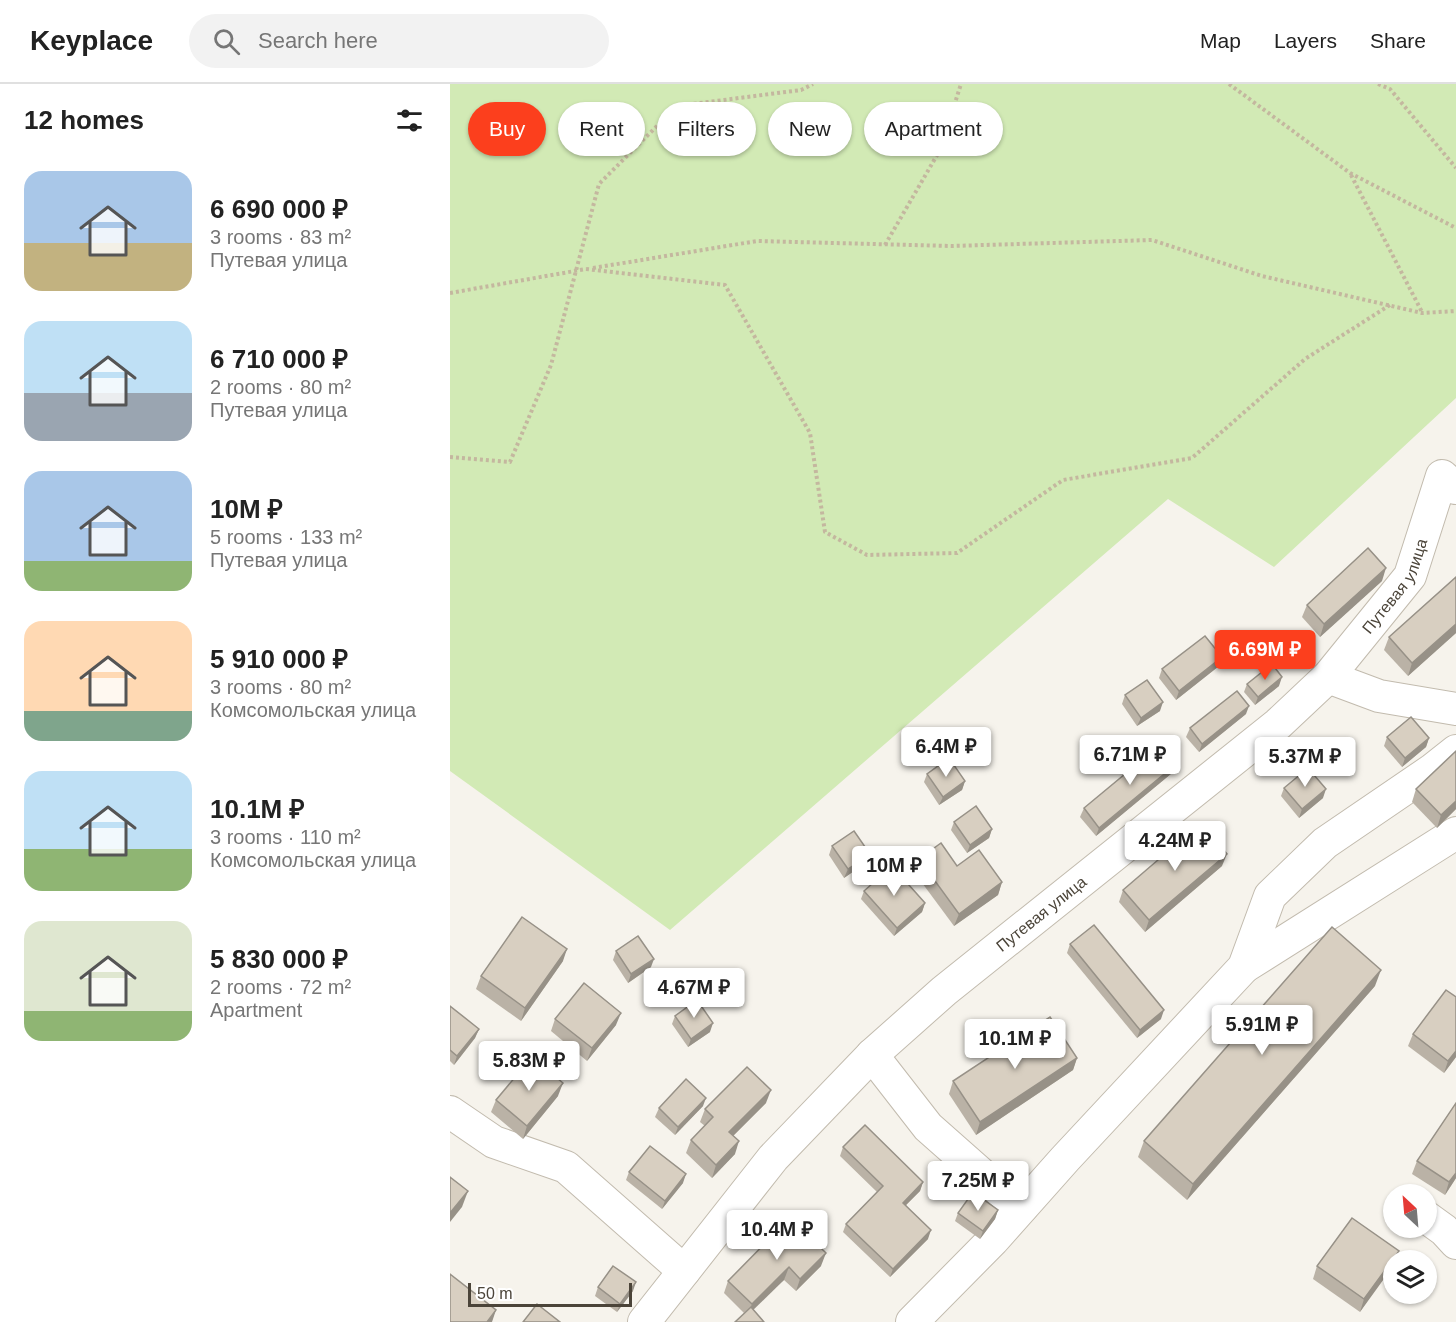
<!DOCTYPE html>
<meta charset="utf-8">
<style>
body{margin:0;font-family:Helvetica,sans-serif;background:#f2f2f2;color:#222;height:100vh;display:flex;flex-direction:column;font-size:22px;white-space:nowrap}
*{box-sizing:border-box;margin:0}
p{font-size:20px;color:#767676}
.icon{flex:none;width:33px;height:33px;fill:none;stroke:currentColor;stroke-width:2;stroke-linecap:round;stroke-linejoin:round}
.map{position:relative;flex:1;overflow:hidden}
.panel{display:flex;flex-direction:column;background:#fff;width:450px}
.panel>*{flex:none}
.banner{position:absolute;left:18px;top:18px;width:570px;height:54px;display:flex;gap:12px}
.needle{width:39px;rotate:334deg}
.tools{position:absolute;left:933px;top:1100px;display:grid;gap:12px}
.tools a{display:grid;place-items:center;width:54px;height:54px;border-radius:50%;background:#fff;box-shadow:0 2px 4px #0004;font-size:30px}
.scale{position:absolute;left:18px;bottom:15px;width:164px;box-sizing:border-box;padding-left:6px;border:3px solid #4b4439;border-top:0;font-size:16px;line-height:21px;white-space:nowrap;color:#4b4439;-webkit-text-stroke:4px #fff;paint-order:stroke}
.price{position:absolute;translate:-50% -51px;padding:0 14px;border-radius:6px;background:#fff;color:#222;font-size:20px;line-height:39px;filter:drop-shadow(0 2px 3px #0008)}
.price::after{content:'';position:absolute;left:50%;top:36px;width:18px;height:14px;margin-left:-9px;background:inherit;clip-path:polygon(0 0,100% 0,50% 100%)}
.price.selected{background:#fc3f1d;color:#fff}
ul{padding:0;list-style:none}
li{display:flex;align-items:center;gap:18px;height:150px;padding:0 24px}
li span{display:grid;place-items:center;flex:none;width:168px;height:120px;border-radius:18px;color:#555}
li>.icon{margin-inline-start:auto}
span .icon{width:72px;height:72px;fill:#fffc;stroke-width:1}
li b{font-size:26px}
h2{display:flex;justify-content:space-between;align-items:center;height:72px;padding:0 24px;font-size:26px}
.chip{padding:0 21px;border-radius:27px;background:#fff;box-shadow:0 2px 4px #0004;font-size:21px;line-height:54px}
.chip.selected{background:#fc3f1d;color:#fff}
header{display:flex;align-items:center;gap:36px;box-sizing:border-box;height:84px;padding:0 30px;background:#fff;border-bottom:2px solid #e0e0e0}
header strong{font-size:28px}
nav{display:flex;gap:33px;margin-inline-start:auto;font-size:21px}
.search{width:420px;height:54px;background:#f2f2f2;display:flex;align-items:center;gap:15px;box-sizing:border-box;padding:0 21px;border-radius:33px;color:#767676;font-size:22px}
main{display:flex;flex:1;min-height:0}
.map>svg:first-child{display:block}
.green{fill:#d2eab5}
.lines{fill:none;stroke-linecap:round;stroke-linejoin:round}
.minor-casing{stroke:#c2bbae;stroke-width:34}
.path{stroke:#c4b79f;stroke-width:4;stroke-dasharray:3 3;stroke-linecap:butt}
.minor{stroke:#fff;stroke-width:32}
.wall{fill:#bab2a6}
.shaded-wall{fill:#979187}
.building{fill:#d8cfc1;stroke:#979187;stroke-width:1.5}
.labels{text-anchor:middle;stroke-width:5;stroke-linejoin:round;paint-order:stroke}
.street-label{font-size:16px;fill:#4b4439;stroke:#fff}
</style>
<header>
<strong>Keyplace</strong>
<div class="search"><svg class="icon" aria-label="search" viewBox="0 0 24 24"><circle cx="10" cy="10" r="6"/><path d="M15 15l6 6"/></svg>Search here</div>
<nav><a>Map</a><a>Layers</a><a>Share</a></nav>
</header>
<main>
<section class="panel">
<h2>12 homes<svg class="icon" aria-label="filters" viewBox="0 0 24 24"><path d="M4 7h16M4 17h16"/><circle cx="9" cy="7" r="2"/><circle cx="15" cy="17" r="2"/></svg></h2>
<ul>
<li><span style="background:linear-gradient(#a9c7e8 60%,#c2b280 0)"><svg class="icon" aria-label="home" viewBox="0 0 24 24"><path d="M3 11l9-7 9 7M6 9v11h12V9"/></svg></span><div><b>6 690 000 ₽</b><p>3 rooms · 83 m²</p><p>Путевая улица</p></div></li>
<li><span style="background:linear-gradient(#bfe0f5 60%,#9aa5b1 0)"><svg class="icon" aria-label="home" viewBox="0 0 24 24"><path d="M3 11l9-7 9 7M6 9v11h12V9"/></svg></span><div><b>6 710 000 ₽</b><p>2 rooms · 80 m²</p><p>Путевая улица</p></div></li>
<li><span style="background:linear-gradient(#a9c7e8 75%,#8fb573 0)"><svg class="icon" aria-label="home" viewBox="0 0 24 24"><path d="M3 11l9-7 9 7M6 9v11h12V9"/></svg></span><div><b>10M ₽</b><p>5 rooms · 133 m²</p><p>Путевая улица</p></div></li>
<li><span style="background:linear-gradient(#ffd9b3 75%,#7fa58c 0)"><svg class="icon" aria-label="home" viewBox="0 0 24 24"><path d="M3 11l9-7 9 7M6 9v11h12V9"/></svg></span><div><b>5 910 000 ₽</b><p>3 rooms · 80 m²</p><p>Комсомольская улица</p></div></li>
<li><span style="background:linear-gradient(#bfe0f5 65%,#8fb573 0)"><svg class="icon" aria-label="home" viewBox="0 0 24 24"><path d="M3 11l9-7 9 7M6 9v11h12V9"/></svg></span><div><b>10.1M ₽</b><p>3 rooms · 110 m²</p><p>Комсомольская улица</p></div></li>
<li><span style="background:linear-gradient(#dfe7d0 75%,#8fb573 0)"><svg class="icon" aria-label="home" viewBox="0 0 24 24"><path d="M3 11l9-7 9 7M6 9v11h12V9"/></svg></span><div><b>5 830 000 ₽</b><p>2 rooms · 72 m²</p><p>Apartment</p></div></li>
</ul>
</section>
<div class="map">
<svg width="1006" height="1238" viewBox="0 0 1006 1238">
<rect width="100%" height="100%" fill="#f6f3ec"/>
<polygon class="green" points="0,0 1006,0 1006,314 824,483 718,415 220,846 0,687"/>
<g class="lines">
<defs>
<g id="minor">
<polyline points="878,593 929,612 1006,625"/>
<polyline points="794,883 1006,749"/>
<polyline points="422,971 478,1043 556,1112 572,1123"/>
<polyline points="0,1028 44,1058 116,1083 234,1187"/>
<polyline points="976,1133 994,1146 1006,1159"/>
<path id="s1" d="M 194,1238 L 323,1074 L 422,971 L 494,907 L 828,640 L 878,593 L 960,492 L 992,392 L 1006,404"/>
<polyline points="462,1238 543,1156 615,1075 794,883 820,812 875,759 982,686 1006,667"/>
</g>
</defs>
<use href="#minor" class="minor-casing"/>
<g class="path">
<polyline points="779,0 900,89 1006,144"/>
<polyline points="928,0 940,5 1006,84"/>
<polyline points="901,91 972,228"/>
<polyline points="435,161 490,66 511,0"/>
<polyline points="143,184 307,157 501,162 702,156 812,192 972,229 1006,227"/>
<polyline points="136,185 275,201 360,349 375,448 417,471 507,469 613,396 742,374 855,275 940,221"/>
<polyline points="0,209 136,185"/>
<polyline points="0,373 60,378 101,281 149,100 227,22 351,6 363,0"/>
</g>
<use href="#minor" class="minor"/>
</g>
<g class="wall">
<polygon points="1006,493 1006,549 958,592 934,566 939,553"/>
<polygon points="932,497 870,553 852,533 857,521"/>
<polygon points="772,573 769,582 726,616 709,594 712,585"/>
<polygon points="797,600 829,602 805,621 794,608"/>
<polygon points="675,611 710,627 687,642 672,620"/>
<polygon points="796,630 749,668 736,653 740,644"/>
<polygon points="937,653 979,654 976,663 952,683 934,662"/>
<polygon points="1006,667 1006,725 987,744 962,718 966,705"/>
<polygon points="722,689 646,752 630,733 634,724"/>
<polygon points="477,690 515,697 512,706 489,721 474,698"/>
<polygon points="834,704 873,714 849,734 831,712"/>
<polygon points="504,738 542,745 539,754 517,769 501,746"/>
<polygon points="382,762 417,778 394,794 379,771"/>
<polygon points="469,775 507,782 552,798 548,811 504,842 464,788"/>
<polygon points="772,782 695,848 669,818 673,806"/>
<polygon points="414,807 475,819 472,828 444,852 411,815"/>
<polygon points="620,860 711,935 687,954 617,869"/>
<polygon points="166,867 201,883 178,899 163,876"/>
<polygon points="113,877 71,937 26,905 31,892"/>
<polygon points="925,902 737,1116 688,1073 694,1057"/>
<polygon points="0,922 29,945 25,954 4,981 0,977"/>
<polygon points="225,932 260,948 238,963 222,940"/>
<polygon points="105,935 166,941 137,977 101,947"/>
<polygon points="963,950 1006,973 994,989 958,962"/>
<polygon points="627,974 623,986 526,1051 499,1010 503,997"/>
<polygon points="108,1012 73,1055 41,1028 46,1016"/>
<polygon points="316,1019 283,1052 285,1070 262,1094 236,1069 241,1056 255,1042 250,1038 255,1025"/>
<polygon points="1006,1019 1006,1094 995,1111 962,1090 967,1077"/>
<polygon points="253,1022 225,1051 205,1033 209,1024"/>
<polygon points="393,1063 473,1098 470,1107 456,1121 478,1155 440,1193 393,1148 396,1140 427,1108 390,1072"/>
<polygon points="179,1088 233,1099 212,1125 176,1096"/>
<polygon points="548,1126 545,1135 530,1155 505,1137 508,1129"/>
<polygon points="340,1134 371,1182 346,1207 334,1196 294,1229 274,1209 278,1197"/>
<polygon points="949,1167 910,1228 863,1195 867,1182"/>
<polygon points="148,1203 183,1207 167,1228 145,1212"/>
</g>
<g class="shaded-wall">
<polygon points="936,484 932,497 870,553 874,540"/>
<polygon points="1006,540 1006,549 958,592 962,579"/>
<polygon points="772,573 769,582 726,616 729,607"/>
<polygon points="832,593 829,602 805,621 808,613"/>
<polygon points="713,618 710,627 687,642 691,634"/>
<polygon points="799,622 796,630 749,668 752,660"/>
<polygon points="979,654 976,663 952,683 955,674"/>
<polygon points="725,681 722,689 646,752 649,744"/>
<polygon points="515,697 512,706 489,721 493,713"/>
<polygon points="876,705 873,714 849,734 852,725"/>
<polygon points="1006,717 1006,725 987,744 991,731"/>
<polygon points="542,745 539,754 517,769 520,761"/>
<polygon points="420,770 417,778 394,794 398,785"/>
<polygon points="777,770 772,782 695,848 699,836"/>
<polygon points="552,798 548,811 504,842 509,830"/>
<polygon points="475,819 472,828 444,852 447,844"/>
<polygon points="117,865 113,877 71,937 75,924"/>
<polygon points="204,875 201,883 178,899 181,890"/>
<polygon points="931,886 925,902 737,1116 743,1100"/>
<polygon points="714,926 711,935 687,954 690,946"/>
<polygon points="171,929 166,941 137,977 142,964"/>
<polygon points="263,939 260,948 238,963 241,955"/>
<polygon points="29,945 25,954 4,981 7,972"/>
<polygon points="1006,967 1006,973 994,989 998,977"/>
<polygon points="627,974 623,986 526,1051 530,1038"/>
<polygon points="113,999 108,1012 73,1055 77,1042"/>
<polygon points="321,1006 316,1019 275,1060 279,1048"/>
<polygon points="256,1014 253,1022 225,1051 228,1043"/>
<polygon points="289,1057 285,1070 262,1094 266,1081"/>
<polygon points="1006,1089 1006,1094 995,1111 999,1098"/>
<polygon points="236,1090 233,1099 212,1125 215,1117"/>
<polygon points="473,1098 470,1107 450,1127 453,1119"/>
<polygon points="18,1107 12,1123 0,1138 0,1129"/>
<polygon points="548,1126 545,1135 530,1155 533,1147"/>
<polygon points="481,1146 478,1155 440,1193 443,1185"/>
<polygon points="949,1167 945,1176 944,1176 944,1181 910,1228 914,1215"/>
<polygon points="376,1169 371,1182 346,1207 350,1195"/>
<polygon points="339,1183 334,1196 297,1232 302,1220"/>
<polygon points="186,1198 183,1207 167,1228 170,1220"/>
<polygon points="46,1226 42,1238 37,1238"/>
</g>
<g class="building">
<polygon points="918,464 936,484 874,540 857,521"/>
<polygon points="1006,493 1006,540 962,579 939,553"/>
<polygon points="755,552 772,573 729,607 712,585"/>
<polygon points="822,580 832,593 808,613 797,600"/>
<polygon points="697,596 713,618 691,634 675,611"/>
<polygon points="787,607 799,622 752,660 740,644"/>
<polygon points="961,633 979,654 955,674 937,653"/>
<polygon points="710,661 725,681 649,744 634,724"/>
<polygon points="1006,667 1006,717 991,731 966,705"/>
<polygon points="499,674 515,697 493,713 477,690"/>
<polygon points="858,684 876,705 852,725 834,704"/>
<polygon points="526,722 542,745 520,761 504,738"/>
<polygon points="751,739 777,770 699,836 673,806"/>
<polygon points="404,747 420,770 398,785 382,762"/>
<polygon points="491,759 507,782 529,766 552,798 509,830 469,775"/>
<polygon points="442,782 475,819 447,844 414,807"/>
<polygon points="72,833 117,865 75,924 31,892"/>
<polygon points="644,841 714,926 690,946 620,860"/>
<polygon points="882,843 931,886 743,1100 694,1057"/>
<polygon points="188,852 204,875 181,890 166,867"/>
<polygon points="134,899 171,929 142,964 105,935"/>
<polygon points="996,906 1006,913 1006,967 998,977 963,950"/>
<polygon points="247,916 263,939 241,955 225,932"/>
<polygon points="0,922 29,945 7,972 0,966"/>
<polygon points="600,933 627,974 530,1038 503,997"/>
<polygon points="82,973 113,999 77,1042 46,1016"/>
<polygon points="297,983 321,1006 279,1048 289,1057 266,1081 241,1056 263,1033 255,1025"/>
<polygon points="236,995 256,1014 228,1043 209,1024"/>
<polygon points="1006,1019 1006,1089 999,1098 967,1077"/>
<polygon points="415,1041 473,1098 453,1119 481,1146 443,1185 396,1140 433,1102 393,1063"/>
<polygon points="200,1062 236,1090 215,1117 179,1088"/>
<polygon points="0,1093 18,1107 0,1129"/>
<polygon points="523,1108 548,1126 533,1147 508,1129"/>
<polygon points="340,1134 376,1169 350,1195 339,1183 302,1220 278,1197"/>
<polygon points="902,1134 949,1167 914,1215 867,1182"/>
<polygon points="163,1182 186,1198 170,1220 148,1203"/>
<polygon points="0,1190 46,1226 37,1238 0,1238"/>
<polygon points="87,1220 110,1238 73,1238"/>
<polygon points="301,1223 314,1238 285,1238"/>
</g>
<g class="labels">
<g class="street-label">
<text dy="6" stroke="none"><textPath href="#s1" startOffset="1058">Путевая улица</textPath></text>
<text dy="6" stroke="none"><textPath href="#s1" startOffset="572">Путевая улица</textPath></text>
</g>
</g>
</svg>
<div class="tools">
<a><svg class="needle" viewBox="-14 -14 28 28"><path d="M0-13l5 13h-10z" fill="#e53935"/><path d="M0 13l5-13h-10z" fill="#767676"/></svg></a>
<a><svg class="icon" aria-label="layers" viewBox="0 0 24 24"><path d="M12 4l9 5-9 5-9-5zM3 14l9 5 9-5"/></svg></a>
</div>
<div class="scale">50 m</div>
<b class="price selected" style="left:815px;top:597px">6.69M ₽</b>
<b class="price" style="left:496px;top:694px">6.4M ₽</b>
<b class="price" style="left:680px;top:702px">6.71M ₽</b>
<b class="price" style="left:855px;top:704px">5.37M ₽</b>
<b class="price" style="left:725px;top:788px">4.24M ₽</b>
<b class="price" style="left:444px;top:813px">10M ₽</b>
<b class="price" style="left:244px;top:935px">4.67M ₽</b>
<b class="price" style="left:812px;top:972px">5.91M ₽</b>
<b class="price" style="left:565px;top:986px">10.1M ₽</b>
<b class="price" style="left:79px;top:1008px">5.83M ₽</b>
<b class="price" style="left:528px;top:1128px">7.25M ₽</b>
<b class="price" style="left:327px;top:1177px">10.4M ₽</b>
<div class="banner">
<a class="chip selected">Buy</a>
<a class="chip">Rent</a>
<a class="chip">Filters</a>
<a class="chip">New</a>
<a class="chip">Apartment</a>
</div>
</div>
</main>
